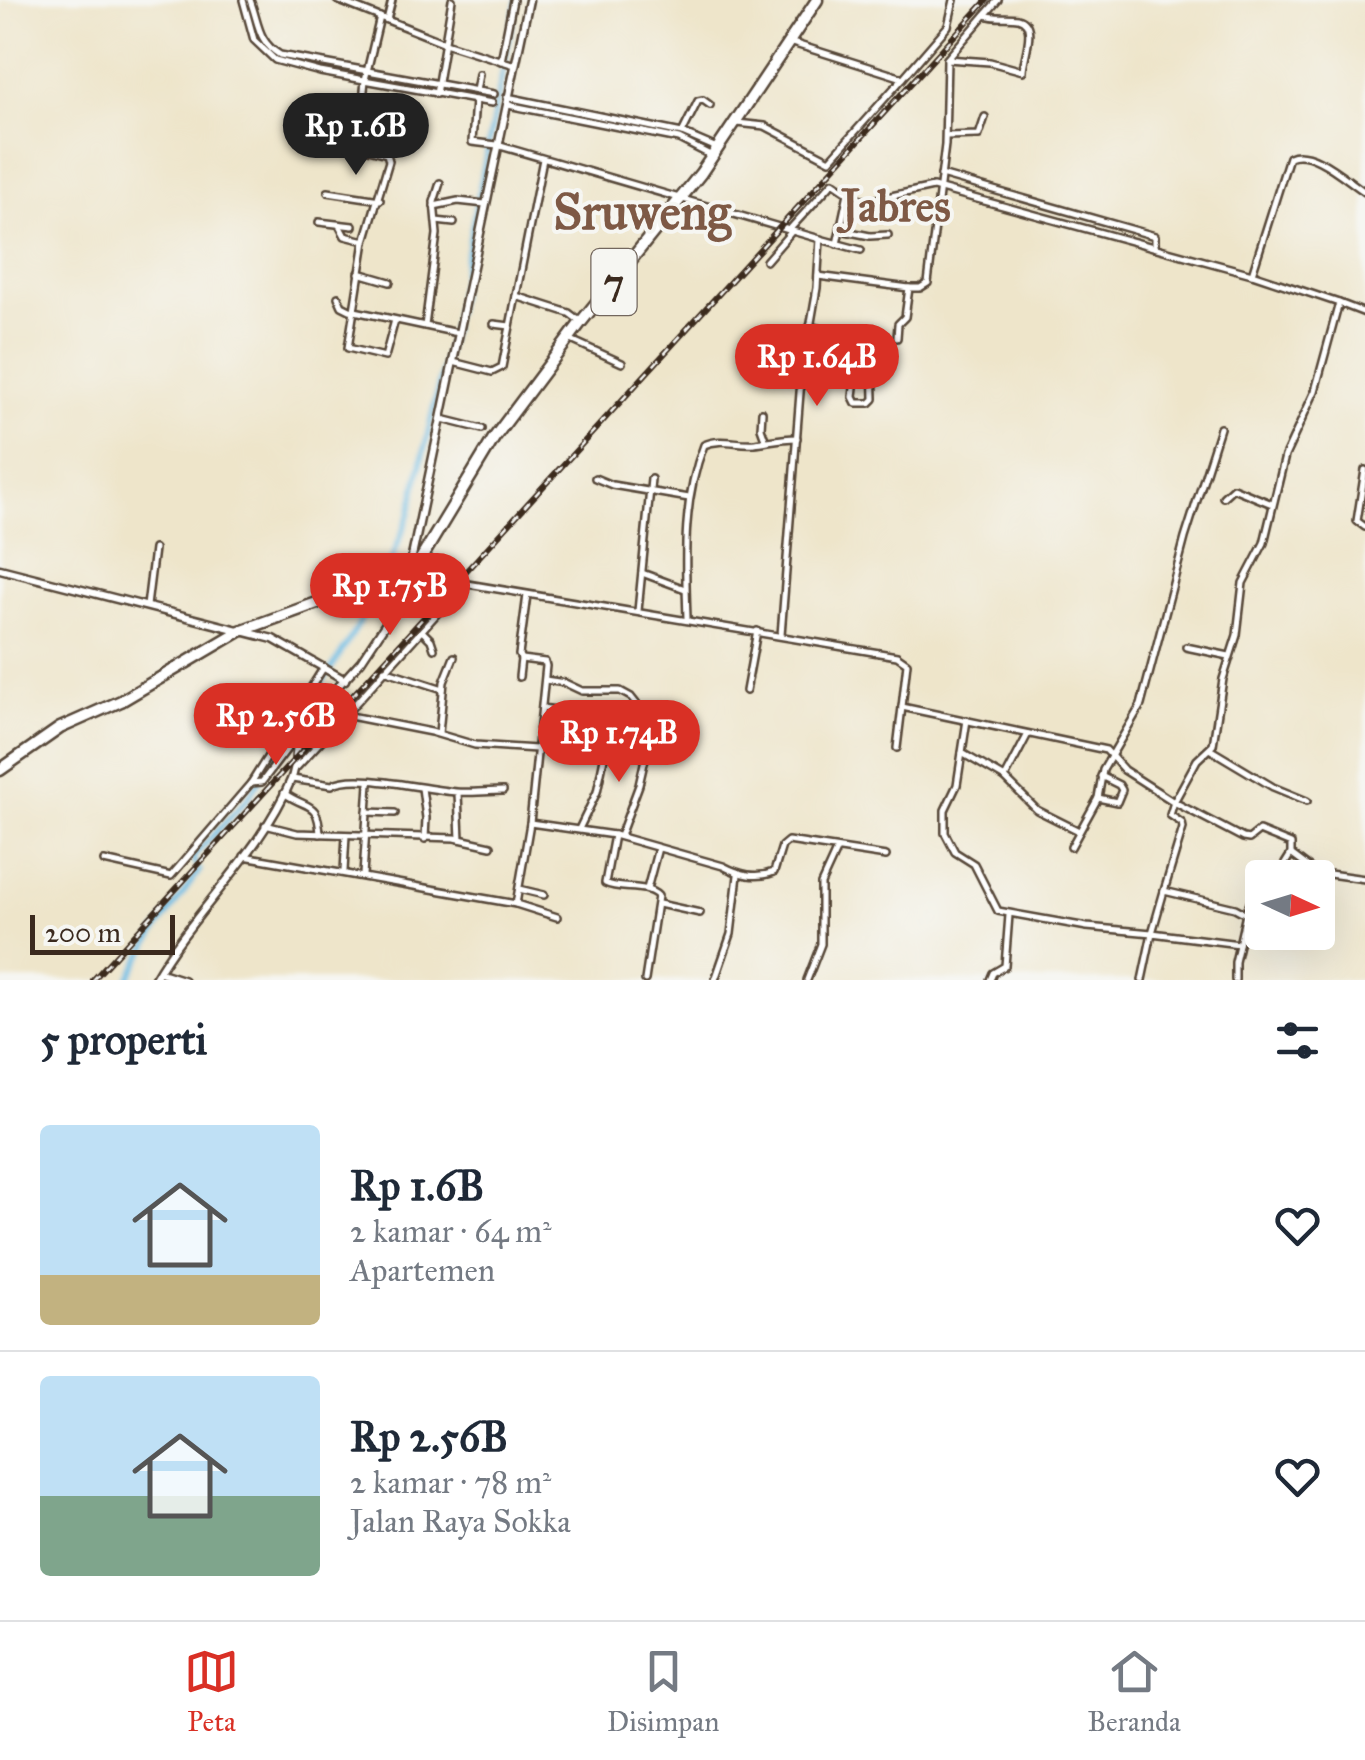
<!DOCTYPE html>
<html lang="id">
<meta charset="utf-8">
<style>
body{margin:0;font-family:"IM FELL Great Primer",serif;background:#f2f2f3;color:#1f2937;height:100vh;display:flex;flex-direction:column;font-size:38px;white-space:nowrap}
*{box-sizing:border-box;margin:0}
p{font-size:32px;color:#747a83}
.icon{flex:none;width:55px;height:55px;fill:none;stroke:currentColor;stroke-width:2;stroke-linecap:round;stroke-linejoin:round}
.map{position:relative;height:980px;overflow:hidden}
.side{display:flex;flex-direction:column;background:#fff;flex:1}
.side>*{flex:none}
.needle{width:65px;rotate:94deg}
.controls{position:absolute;left:1245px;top:860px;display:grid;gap:20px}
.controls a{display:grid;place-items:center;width:90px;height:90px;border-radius:10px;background:#fff;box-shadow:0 10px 40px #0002;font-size:50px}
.scale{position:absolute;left:30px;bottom:25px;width:145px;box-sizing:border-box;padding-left:10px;border:5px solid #3b2a1e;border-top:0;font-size:28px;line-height:35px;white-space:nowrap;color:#3b2a1e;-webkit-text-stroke:8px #f6f6f2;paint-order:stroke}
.price{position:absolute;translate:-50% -85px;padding:0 22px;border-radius:35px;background:#d93025;color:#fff;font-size:32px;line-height:65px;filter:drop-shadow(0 2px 5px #0008)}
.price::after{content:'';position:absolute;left:50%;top:60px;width:30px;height:22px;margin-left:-15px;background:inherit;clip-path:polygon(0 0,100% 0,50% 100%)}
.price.selected{background:#222;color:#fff}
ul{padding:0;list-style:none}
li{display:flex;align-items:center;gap:30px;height:250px;padding:0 40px}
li+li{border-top:2px solid #e0e1e3}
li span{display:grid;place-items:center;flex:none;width:280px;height:200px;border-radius:10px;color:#555}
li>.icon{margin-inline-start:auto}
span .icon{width:120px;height:120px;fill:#fffc;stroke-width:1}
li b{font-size:42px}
h2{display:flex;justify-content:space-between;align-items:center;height:120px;padding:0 40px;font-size:42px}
.menu{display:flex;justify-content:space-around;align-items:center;height:140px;border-top:2px solid #e0e1e3;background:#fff;font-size:28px;color:#747a83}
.menu a{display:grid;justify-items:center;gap:5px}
.menu .selected{color:#d93025}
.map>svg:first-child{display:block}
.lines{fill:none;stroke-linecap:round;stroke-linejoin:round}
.canal{stroke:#68bbe4;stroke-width:5}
.street-casing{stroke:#564638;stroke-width:10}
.secondary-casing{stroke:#564638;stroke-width:11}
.highway-casing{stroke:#564638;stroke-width:15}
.street{stroke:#fff;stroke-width:5}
.secondary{stroke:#fff;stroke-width:6}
.highway{stroke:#fff;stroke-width:10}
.rail-casing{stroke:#3b2a1e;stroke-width:6}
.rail{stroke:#f6f6f2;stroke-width:2.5;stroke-dasharray:8;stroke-linecap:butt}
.labels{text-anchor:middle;stroke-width:8;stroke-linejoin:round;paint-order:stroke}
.shield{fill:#f6f6f2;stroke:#73675e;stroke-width:2.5}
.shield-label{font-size:38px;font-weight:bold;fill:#3b2a1e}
.quarter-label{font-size:45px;font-weight:bold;fill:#7e5945;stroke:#f6f6f2}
.district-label{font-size:50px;font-weight:bold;fill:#7e5945;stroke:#f6f6f2}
</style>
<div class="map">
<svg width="1365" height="980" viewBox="0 0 1365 980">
<rect width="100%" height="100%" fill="#f6f6f2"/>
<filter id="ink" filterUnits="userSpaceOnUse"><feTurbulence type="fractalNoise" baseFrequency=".01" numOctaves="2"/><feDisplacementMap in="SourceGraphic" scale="20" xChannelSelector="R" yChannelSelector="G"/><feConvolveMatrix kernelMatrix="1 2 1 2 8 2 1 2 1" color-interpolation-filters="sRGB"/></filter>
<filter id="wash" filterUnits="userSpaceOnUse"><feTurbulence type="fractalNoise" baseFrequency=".0048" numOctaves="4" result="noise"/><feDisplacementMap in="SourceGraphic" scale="40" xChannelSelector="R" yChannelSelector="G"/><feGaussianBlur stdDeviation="2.25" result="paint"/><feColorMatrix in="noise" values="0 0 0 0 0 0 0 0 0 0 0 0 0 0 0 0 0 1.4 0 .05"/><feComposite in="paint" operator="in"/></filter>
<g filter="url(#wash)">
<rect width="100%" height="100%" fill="#eee5ca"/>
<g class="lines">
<g class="canal">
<polyline points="195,864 193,857 248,798 340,655 380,589 410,513 454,316 517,0"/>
<polyline points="128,980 157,930 200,870"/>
</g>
</g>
</g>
<g filter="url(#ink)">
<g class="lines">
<defs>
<g id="street">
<polyline points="243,0 254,40 275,60 320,72 492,103"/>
<path d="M 250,0 C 259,23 257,41 280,55 L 494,94"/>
<polyline points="337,0 445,43 515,65"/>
<polyline points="380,17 365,80 359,142 365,148 387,154 389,161 365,241 348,348 385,357 395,320"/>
<polyline points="387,20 392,0"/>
<polyline points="789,42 903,78 948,26 954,0"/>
<path d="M 947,59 L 990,62 L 1023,71 C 1023,57 1039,23 1018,18 C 1007,16 996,19 985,15"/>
<polyline points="501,61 513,0"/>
<polyline points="476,91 479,74"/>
<polyline points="436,94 452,0"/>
<polyline points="507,97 682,133 717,148"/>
<polyline points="508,105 679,139 712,156"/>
<polyline points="737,123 765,126 830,160 903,78"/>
<polyline points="682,133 698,101 703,100 710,105"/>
<polyline points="946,136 979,135 985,117"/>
<polyline points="941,175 1155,236 1155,247"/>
<polyline points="328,192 380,200"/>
<polyline points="434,206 458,201 485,204"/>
<polyline points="436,221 454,223"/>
<polyline points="319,222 353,226"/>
<polyline points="339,225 345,236 365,241"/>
<polyline points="840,230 870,236 888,235"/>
<polyline points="820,239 861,250"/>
<polyline points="837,244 848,193"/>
<polyline points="766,261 792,231"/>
<polyline points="359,273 390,282"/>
<path d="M 1252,274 L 1289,157 C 1312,147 1345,179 1365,192"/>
<polyline points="818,276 909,288 920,288 928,283 945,145 947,59 998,0"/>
<polyline points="516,296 569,313 581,322"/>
<polyline points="338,297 342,306 350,310 458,333"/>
<polyline points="1339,303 1365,313"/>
<polyline points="494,324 510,326"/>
<polyline points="425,326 437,234 434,202 440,183"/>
<polyline points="810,326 862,339 866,344 865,361"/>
<polyline points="897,338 898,324 905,317 909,288"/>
<polyline points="569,339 622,363"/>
<polyline points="806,346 880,363"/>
<polyline points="857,359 853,397 856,403 870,403 874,399 873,362"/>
<polyline points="453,362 492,372 502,367 543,159"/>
<polyline points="762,412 761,428 765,439"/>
<polyline points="442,419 482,429"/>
<polyline points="1365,470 1357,521 1365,527"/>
<polyline points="595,478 612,485 689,498"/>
<polyline points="1223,497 1233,488 1272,504"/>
<polyline points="642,573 685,589"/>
<polyline points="414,575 897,656 907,663 902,707 1106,750 1124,770 1174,802 1197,760 1213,745 1223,679 1237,635 1243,583 1264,543 1285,456 1315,391 1339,303 1252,274 933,187 868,201 855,197 833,182 789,230 497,145 472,142 475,100"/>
<polyline points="147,606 154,549"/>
<polyline points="638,611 651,479"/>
<path d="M 687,618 C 685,559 682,501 704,445 C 721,437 738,445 755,443 C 770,441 782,438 797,438"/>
<polyline points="422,631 431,640 434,649"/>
<polyline points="781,635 801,380 817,288 820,239 789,230"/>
<polyline points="1186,647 1229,656"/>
<polyline points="384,670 443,689"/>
<polyline points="519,677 521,659"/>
<polyline points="545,680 565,683 582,691 620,691 631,697 639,707 656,711 639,785 620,836"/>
<polyline points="746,691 757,631"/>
<polyline points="542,708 589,715"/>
<polyline points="345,715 464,584"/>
<polyline points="967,720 957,785 945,810 945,833 955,852 974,864 998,911 1087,927 1152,933 1164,891"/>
<polyline points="540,727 620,735 649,744"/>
<polyline points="439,733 444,682 454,657"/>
<polyline points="1028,734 1005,778 1037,810 1079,831"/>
<polyline points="897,748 902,707"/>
<polyline points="1211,750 1273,787 1307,801"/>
<polyline points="962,753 1005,778"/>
<polyline points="297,767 345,715 431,732 475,745 537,749"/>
<path d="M 292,779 L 332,785 C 352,771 428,790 456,792 C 470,793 488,791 503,791"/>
<polyline points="251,783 324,667"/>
<polyline points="422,788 426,818 425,839"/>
<path d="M 284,793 C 307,810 318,799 320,834"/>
<polyline points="458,793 460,839"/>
<polyline points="1098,798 1117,802 1122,790 1119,785 1101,776"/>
<polyline points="367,812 395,813"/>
<path d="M 530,823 L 614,835 L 605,883 C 621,891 645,883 658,896 L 645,980"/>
<polyline points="265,825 297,833 455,838 491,846"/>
<polyline points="579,829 597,792 609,734"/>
<path d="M 614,835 L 723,866 C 740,875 756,879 774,872 L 782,846 L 788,841 L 886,856"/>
<polyline points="1071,847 1098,798 1103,770 1141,705 1185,538 1220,428"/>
<polyline points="244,856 516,904 530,823 546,666 545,662 521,659 519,655 527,595"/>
<polyline points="104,861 171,876 251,783 262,782 296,737"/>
<polyline points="344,871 346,835"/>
<polyline points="363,875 369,783"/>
<polyline points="519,889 544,895"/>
<polyline points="647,889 658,848"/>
<polyline points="516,904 557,917"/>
<polyline points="659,904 700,913"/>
<polyline points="1246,914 1262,871 1281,870 1291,854 1315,872 1365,879"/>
<polyline points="159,972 184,980"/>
<polyline points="715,980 731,934 738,875"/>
<polyline points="807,980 821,944 821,884 837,849"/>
<polyline points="990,980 993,973 1005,966 1009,915"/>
<polyline points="1142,980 1152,933 1239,944"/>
<polyline points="1235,980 1235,962 1246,914 1235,908 1164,891 1183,828 1182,823 1170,815 1174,802 1243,838 1249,839 1259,831 1291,844 1291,854"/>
</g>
<g id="secondary">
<polyline points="0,569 273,639 345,680"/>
<polyline points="409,571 529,0"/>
<path d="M 154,980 C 194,910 260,854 291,780 C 299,762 293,744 301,727 L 361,661 L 398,605 L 416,569"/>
</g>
<polyline id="highway" points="0,770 60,728 121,701 240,631 416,567 494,438 581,322 701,173 817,0"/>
</defs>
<use href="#street" class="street-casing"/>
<use href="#secondary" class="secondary-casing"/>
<use href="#highway" class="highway-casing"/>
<use href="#street" class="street"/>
<use href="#secondary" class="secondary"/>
<use href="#highway" class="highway"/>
<defs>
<polyline id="rail" points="93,980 987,0"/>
</defs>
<use href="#rail" class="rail-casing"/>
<use href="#rail" class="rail"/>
</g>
</g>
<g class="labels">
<rect class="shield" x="591.5" y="249" width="45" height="66" rx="8"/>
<g class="shield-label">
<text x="614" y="295">7</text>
</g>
<g class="quarter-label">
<text x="896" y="221">Jabres</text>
</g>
<g class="district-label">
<text x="642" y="229">Sruweng</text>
</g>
</g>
</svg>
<div class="controls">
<a><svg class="needle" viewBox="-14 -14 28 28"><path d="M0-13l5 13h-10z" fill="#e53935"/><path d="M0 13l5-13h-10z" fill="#747a83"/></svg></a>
</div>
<div class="scale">200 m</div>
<b class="price selected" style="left:356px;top:178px">Rp 1.6B</b>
<b class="price" style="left:817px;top:409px">Rp 1.64B</b>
<b class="price" style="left:390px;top:638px">Rp 1.75B</b>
<b class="price" style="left:276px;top:768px">Rp 2.56B</b>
<b class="price" style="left:619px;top:785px">Rp 1.74B</b>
</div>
<section class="side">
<h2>5 properti<svg class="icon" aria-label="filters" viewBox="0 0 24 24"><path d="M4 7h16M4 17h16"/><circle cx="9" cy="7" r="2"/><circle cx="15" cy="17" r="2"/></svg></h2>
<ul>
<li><span style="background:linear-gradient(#bfe0f5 75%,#c2b280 0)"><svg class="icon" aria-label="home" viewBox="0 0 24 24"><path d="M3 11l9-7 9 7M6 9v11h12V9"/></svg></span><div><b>Rp 1.6B</b><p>2 kamar · 64 m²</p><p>Apartemen</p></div><svg class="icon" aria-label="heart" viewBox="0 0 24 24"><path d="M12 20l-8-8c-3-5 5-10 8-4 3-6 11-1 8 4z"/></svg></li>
<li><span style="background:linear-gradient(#bfe0f5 60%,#7fa58c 0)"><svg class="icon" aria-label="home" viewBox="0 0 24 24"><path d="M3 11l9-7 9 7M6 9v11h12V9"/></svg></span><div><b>Rp 2.56B</b><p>2 kamar · 78 m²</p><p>Jalan Raya Sokka</p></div><svg class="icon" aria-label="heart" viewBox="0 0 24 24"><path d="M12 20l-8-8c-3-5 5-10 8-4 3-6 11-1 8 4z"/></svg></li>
</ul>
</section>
<nav class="menu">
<a class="selected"><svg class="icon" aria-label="map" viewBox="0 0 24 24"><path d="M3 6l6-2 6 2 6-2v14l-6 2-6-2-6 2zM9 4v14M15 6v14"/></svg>Peta</a>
<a><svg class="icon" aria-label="saved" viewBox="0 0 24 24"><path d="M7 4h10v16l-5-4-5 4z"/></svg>Disimpan</a>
<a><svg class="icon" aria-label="home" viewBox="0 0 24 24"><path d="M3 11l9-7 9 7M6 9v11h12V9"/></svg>Beranda</a>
</nav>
